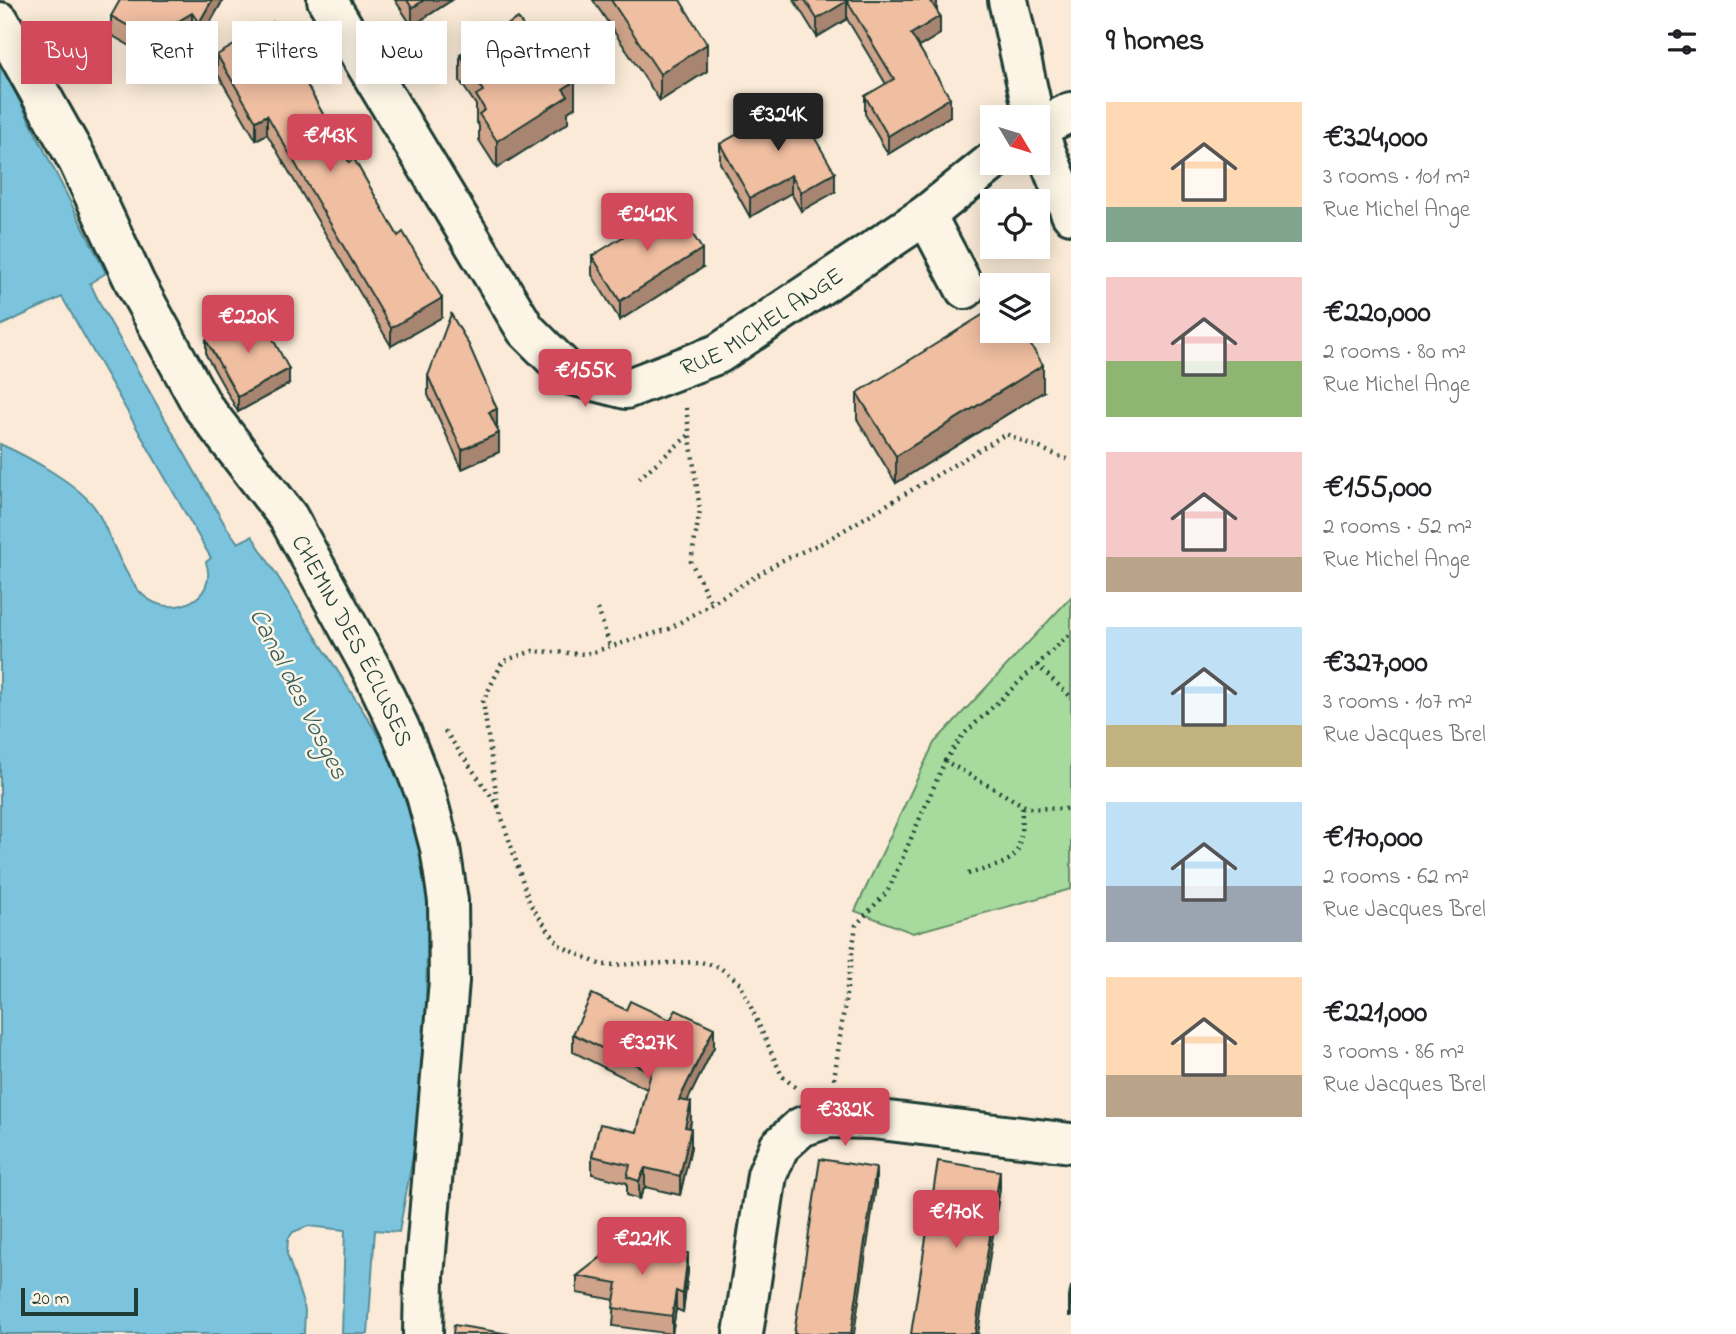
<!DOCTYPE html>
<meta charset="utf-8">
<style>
body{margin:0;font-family:"Indie Flower",sans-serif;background:#f2f2f2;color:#202124;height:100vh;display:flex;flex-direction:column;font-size:26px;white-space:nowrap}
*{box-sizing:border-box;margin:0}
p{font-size:23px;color:#757577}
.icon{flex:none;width:38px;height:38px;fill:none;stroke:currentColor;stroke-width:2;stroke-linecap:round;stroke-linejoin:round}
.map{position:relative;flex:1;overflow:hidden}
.panel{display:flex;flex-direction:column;background:#fff;width:665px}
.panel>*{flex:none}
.banner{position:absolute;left:21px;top:21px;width:665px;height:63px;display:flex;gap:14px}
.needle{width:46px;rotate:128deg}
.buttons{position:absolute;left:980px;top:105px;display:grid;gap:14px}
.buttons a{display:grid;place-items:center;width:70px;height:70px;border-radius:0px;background:#fff;box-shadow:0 4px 18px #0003;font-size:35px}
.scale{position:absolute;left:21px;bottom:18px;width:117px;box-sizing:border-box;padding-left:7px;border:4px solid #1f3d34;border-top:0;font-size:19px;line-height:24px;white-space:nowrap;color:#1f3d34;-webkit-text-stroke:5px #fcf5e5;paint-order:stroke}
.price{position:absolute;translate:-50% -60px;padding:0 16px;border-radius:7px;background:#d1495b;color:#fff;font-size:23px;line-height:46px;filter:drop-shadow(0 2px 4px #0008)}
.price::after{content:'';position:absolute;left:50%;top:42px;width:21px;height:16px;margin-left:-10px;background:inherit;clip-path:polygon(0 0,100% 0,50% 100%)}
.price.on{background:#222;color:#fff}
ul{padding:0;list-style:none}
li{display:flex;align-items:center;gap:21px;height:175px;padding:0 35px}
li span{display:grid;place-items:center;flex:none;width:196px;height:140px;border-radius:0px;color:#555}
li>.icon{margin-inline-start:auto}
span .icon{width:84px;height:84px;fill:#fffc;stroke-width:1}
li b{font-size:30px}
h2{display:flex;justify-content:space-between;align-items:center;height:84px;padding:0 35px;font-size:30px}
.chip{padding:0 24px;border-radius:0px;background:#fff;box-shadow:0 4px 18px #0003;font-size:24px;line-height:63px}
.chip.on{background:#d1495b;color:#fff}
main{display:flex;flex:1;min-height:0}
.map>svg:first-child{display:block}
.green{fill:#a7db9d;stroke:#638c68;stroke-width:2}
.water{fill:#7cc4dd;stroke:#578e99;stroke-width:2}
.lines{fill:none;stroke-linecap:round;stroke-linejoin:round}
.minor-casing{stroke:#1f3d34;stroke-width:44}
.path{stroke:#1f3d34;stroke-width:4.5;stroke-dasharray:2 5;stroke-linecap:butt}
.minor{stroke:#fcf5e5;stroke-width:38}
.wall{fill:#cea38a;stroke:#1f3d34;stroke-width:2}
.shaded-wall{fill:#a88571;stroke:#1f3d34;stroke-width:2}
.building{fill:#f0bea1;stroke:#1f3d34;stroke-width:2}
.labels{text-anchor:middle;stroke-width:5;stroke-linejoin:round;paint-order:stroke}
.street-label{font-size:24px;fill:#1f3d34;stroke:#fcf5e5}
.water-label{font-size:26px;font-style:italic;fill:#365f5e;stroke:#fcf5e5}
</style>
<main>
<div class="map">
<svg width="1071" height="1334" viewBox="0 0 1071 1334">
<rect width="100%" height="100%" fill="#faead7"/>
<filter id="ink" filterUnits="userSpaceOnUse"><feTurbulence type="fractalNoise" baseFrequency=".0143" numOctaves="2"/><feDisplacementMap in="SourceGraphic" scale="14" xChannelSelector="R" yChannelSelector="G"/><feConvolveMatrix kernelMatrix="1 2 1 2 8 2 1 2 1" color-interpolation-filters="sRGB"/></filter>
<g filter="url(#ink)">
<polygon class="green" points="1071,597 1071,889 913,933 855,911 934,743"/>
<path class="water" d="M 0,62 L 106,273 L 90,283 L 101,306 L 225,525 L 238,543 L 252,536 L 396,763 L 416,820 L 425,867 L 428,906 L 424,1096 L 399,1232 L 375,1230 L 368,1334 L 342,1334 L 345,1230 L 308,1226 L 293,1232 L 288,1239 L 287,1254 L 305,1310 L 304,1334 L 0,1334 L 0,444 C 27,456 81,485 97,511 C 110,534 125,580 144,596 C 172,620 219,599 206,562 L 211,558 L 62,297 L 0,326 Z"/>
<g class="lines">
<defs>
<g id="minor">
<path id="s1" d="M 327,0 L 526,330 L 571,375 L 626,389 L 718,354 L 926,215 L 992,162"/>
<polyline points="1008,0 1034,117"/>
<path id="s2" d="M 0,22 L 78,161 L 136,285 L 203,407 L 288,517 L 372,670 L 400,729 L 426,795 L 440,848 L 448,901 L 449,981 L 424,1276 L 423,1334"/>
<polyline points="1038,128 1071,112"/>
<polyline points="1038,132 1071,214"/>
<polyline points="926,215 965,289"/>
<polyline points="743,1334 767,1175 779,1147 801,1127 828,1118 872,1119 1071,1143"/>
</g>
</defs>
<use href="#minor" class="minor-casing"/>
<g class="path">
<polyline points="686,408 700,510 691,562 711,603"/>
<polyline points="639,478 689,435"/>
<polyline points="598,609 610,646"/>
<polyline points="1037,665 1071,697"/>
<polyline points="445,731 498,806 483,701 503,661 533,651 586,654 669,629 781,561 824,542 1006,434 1071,461"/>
<polyline points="945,761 962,736 1071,633"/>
<polyline points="498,806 530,904 559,945 601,965 701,962 719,967 740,983 782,1076 795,1087"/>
<path d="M 968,874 C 1021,859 1021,861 1022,805"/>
<polyline points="834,1079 856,925 888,891 945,761 1028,808 1071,809"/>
</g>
<use href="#minor" class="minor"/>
</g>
<g class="wall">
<polygon points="223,0 199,42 192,32 150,57 111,35 111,16"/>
<polygon points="395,0 452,0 412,26"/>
<polygon points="593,0 680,0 707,71 660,101"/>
<polygon points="794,0 937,0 936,10 940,34 919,47 950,116 888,154 865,114 865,96 886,84 847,19 817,37"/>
<polygon points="460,54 547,64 575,107 568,112 568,123 497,168 479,140 479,126 476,121 476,105 460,81"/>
<polygon points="217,55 349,162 398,236 442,317 391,346 267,134 256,140 217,73"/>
<polygon points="720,144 835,192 801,211 791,193 750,217 720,163"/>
<polygon points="592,256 702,268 620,320 592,275"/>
<polygon points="206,340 289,384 238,412 206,355"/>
<polygon points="428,376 497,428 496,428 499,452 462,469 428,395"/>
<polygon points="1043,392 896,483 857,419 857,393"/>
<polygon points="626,1010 714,1047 687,1101 691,1121 690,1128 691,1147 680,1195 645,1187 639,1199 627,1195 627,1183 592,1174 592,1156 637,1132 647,1089 573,1052 573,1034"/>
<polygon points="688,1271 683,1312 676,1309 672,1334 613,1326 615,1300 577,1293 577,1276"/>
<polygon points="1071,1286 1071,1316 1069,1316 1069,1297"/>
</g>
<g class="shaded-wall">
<polygon points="212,0 223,0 199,42 199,23"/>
<polygon points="424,0 452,0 412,26 412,8"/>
<polygon points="929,0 937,0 937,10 929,15"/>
<polygon points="847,1 847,19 817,37 817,19"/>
<polygon points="192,13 192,32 150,57 150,38"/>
<polygon points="940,16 940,34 911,52 911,34"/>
<polygon points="707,44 707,71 660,101 660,74"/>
<polygon points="575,81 575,107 568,112 568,123 497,168 497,141 563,89"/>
<polygon points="950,98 950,116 888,154 888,136"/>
<polygon points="267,115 267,134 256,140 256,121"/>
<polygon points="835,173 835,192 801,211 801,192"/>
<polygon points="791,175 791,193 750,217 750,198"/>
<polygon points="702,249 702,268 620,320 620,301"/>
<polygon points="442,298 442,317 391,346 391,328"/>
<polygon points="1043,365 1043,392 896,483 896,456"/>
<polygon points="289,369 289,384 238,412 238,397"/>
<polygon points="497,409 497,428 489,431 489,412"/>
<polygon points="499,433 499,452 462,469 462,450"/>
<polygon points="714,1028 714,1047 679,1118 679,1100"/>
<polygon points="691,1102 691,1121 685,1146 685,1127"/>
<polygon points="691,1128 691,1147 680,1195 680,1176"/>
<polygon points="645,1168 645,1187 639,1199 639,1181"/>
<polygon points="876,1168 876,1186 854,1334 851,1334"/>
<polygon points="1000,1171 1000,1189 978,1334 975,1334"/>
<polygon points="688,1253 688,1271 683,1312 683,1294"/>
<polygon points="676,1291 676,1309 672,1334 672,1316"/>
</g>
<g class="building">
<polygon points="120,0 212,0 199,23 192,13 150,38 111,16"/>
<polygon points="407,0 424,0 412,8"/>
<polygon points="611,0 680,0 707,44 660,74"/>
<polygon points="805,0 930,0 940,16 911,34 950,98 888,136 865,96 894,79 847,1 817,19"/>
<polygon points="518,18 547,64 559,55 575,81 563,89 568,96 497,141 479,114 485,110 476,95 483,91 460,54"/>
<polygon points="273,22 349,162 354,159 398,236 403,232 442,298 391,328 267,115 256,121 217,55"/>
<polygon points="794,102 835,173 801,192 791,175 750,198 720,144"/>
<polygon points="674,205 702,249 620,301 592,256"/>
<polygon points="992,309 992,331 1022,331 1043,365 896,456 857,393"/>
<polygon points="259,313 289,369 238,397 206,340"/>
<polygon points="451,314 469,345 497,409 489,412 499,433 462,450 428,376"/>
<polygon points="592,994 626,1010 630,1001 670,1020 676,1010 714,1028 679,1100 691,1102 685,1127 691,1128 680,1176 645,1168 639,1181 627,1177 630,1165 592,1156 600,1124 637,1132 651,1072 573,1034"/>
<polygon points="820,1159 876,1168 851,1334 794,1334"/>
<polygon points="938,1161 1000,1171 975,1334 911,1334"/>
<polygon points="618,1244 688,1253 683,1294 676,1291 672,1316 613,1308 617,1283 577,1276"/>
<polygon points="454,1325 510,1334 453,1334"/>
</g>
</g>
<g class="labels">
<g class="street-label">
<text dy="8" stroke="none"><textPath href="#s1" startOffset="658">RUE MICHEL ANGE</textPath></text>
<text dy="8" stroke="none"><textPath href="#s2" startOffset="714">CHEMIN DES ÉCLUSES</textPath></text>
</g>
<g class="water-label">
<text transform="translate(300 693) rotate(63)" y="9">Canal des Vosges</text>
</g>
</g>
</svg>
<div class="buttons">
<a><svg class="needle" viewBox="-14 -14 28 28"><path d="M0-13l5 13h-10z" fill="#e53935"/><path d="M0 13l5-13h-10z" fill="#757577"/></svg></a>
<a><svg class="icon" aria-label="locate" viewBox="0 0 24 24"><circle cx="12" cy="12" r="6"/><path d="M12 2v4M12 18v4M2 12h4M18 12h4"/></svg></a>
<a><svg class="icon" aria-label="layers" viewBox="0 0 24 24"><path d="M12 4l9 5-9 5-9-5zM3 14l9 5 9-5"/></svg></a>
</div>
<div class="scale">20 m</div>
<b class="price on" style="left:778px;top:153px">€324K</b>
<b class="price" style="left:330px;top:174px">€143K</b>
<b class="price" style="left:647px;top:253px">€242K</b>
<b class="price" style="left:248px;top:355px">€220K</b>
<b class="price" style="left:585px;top:409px">€155K</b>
<b class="price" style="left:648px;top:1081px">€327K</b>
<b class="price" style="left:845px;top:1148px">€382K</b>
<b class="price" style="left:956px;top:1250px">€170K</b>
<b class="price" style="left:642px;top:1277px">€221K</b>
<div class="banner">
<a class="chip on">Buy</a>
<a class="chip">Rent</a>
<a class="chip">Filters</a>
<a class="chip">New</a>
<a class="chip">Apartment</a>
</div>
</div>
<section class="panel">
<h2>9 homes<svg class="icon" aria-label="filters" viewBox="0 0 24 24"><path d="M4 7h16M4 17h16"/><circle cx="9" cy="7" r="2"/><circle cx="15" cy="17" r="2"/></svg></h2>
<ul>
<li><span style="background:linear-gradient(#ffd9b3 75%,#7fa58c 0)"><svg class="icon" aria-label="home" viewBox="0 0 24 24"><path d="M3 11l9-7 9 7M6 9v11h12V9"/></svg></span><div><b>€324,000</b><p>3 rooms · 101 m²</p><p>Rue Michel Ange</p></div></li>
<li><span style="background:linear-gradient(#f6c9c9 60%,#8fb573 0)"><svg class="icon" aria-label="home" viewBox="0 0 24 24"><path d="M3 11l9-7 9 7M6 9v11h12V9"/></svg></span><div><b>€220,000</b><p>2 rooms · 80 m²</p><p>Rue Michel Ange</p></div></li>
<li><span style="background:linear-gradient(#f6c9c9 75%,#b9a48a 0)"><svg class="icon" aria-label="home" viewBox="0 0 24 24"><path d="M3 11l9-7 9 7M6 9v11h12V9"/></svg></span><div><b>€155,000</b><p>2 rooms · 52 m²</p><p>Rue Michel Ange</p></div></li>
<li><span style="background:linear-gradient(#bfe0f5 70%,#c2b280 0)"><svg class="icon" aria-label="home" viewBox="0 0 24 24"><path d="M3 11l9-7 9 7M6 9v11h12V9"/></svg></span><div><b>€327,000</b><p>3 rooms · 107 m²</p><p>Rue Jacques Brel</p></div></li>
<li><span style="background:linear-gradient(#bfe0f5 60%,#9aa5b1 0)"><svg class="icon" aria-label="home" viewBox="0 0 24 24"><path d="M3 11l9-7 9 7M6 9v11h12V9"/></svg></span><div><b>€170,000</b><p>2 rooms · 62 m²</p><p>Rue Jacques Brel</p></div></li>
<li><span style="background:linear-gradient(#ffd9b3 70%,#b9a48a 0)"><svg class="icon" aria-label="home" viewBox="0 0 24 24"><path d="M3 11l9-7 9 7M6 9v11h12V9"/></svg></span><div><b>€221,000</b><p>3 rooms · 86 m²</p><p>Rue Jacques Brel</p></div></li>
</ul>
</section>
</main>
